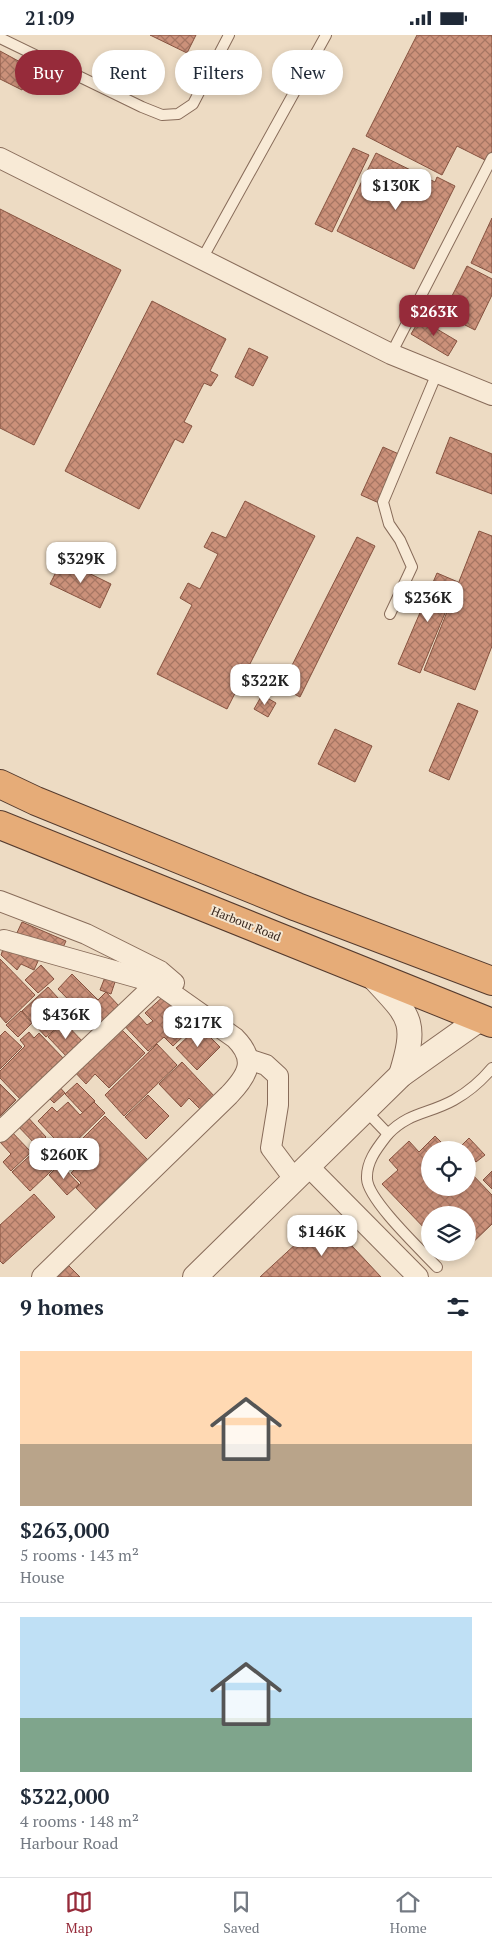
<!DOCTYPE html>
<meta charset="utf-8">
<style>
body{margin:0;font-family:"PT Serif",serif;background:#f2f2f3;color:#1f2937;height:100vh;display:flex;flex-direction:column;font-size:19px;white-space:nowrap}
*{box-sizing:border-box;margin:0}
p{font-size:16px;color:#747a83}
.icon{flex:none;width:28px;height:28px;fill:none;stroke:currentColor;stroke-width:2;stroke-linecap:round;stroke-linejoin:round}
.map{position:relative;height:1242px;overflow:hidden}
.sheet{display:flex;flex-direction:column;background:#fff;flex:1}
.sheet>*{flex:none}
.top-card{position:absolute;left:15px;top:15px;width:462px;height:45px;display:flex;gap:10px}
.fabs{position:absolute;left:421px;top:1106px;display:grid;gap:10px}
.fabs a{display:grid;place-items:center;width:55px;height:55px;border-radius:50%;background:#fff;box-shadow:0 2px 8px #0003;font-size:25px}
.price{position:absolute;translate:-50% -42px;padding:0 11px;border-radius:10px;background:#fff;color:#222;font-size:16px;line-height:32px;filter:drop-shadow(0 1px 2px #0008)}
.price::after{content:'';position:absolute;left:50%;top:30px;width:15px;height:11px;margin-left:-8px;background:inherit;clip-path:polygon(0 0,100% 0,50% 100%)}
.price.on{background:#962b3a;color:#fff}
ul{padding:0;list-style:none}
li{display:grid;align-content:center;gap:10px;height:265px;padding:0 20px}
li+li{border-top:1px solid #e0e1e3}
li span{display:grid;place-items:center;height:155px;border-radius:0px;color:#555}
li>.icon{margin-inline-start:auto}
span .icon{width:90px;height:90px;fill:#fffc;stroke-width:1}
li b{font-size:21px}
h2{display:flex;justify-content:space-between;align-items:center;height:60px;padding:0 20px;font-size:21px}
.chip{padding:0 18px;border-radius:22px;background:#fff;box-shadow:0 2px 8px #0003;font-size:18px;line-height:45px}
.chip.on{background:#962b3a;color:#fff}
.status{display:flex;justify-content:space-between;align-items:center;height:35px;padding:0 25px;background:#fff;direction:ltr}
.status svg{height:14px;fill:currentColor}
.tabs{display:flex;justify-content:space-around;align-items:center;height:70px;border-top:1px solid #e0e1e3;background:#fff;font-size:14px;color:#747a83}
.tabs a{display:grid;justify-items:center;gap:2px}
.tabs .on{color:#962b3a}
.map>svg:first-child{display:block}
.building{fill:url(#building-cross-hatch);stroke:#865340}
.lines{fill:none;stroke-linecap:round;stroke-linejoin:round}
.service-casing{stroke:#886c5a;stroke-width:12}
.minor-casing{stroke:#886c5a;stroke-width:22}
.tertiary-casing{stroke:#886c5a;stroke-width:26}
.trunk-casing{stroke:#553b2e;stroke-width:30}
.service{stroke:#f8ead6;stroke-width:10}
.minor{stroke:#f8ead6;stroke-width:20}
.tertiary{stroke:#f8ead6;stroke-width:24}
.trunk{stroke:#e6ac78;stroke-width:28}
.labels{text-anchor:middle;stroke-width:4;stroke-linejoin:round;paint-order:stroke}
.street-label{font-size:12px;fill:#38271e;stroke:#f5e7d3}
</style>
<div class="status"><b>21:09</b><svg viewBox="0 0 49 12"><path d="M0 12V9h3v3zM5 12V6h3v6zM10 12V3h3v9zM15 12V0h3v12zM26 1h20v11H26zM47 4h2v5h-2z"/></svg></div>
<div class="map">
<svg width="492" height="1242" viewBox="0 0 492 1242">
<defs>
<pattern id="building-cross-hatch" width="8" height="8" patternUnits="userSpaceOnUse" patternTransform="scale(1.25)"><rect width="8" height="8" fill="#cb917a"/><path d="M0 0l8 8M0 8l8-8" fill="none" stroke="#a67663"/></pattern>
</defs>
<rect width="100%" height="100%" fill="#eddbc3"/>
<g class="building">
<polygon points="150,0 196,0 187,18"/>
<polygon points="417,0 492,0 492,116 487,126 457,111 442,140 366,101"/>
<polygon points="0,16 33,34 22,55 0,44"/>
<polygon points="353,113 369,120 332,197 315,189"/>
<polygon points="376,118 435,147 437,142 455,151 414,234 337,196"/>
<polygon points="0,174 121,235 34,410 0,393"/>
<polygon points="492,183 492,238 471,228"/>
<polygon points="467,231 492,244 492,260 475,295 443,279"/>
<polygon points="152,266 226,304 210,336 218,340 211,351 204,348 184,387 192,391 183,408 175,404 139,474 65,436"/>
<polygon points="420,284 457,306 448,321 411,299"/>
<polygon points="249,313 268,322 253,351 235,342"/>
<polygon points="450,402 492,419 492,459 436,438"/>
<polygon points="383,412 401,420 379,468 361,460"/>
<polygon points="245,466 315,501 227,674 157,639 192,570 180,563 188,548 200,554 218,519 204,512 212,497 226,503"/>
<polygon points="479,496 492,501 492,611 475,655 424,635"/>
<polygon points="357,502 375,511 300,662 281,652"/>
<polygon points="62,525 111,549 100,573 50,549"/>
<polygon points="437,538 458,547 420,638 398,629"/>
<polygon points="262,660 276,668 268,682 254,674"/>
<polygon points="458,668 478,676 449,745 429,736"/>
<polygon points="335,694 372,711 355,747 318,729"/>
<polygon points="22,887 66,906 59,921 15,902"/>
<polygon points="3,914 39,924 34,935 21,929 17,935 1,920"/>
<polygon points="0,924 35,960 6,988 0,981"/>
<polygon points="41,930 54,944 38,958 25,945"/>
<polygon points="107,937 117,941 111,959 100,955"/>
<polygon points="72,939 98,965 106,957 119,971 97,994 58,954"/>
<polygon points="48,952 69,975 60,983 64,987 46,1002 22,976"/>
<polygon points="166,959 195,990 173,1011 164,1002 148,1016 119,985 132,973 147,990 153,986 145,978"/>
<polygon points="21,976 32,988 18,1002 6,990"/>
<polygon points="64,987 84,1008 68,1023 48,1002"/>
<polygon points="115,988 145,1018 109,1053 95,1039 86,1049 72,1034"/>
<polygon points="199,991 220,1012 197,1035 176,1013"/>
<polygon points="5,996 22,1012 0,1034 0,1001"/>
<polygon points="29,997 34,1003 39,998 65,1025 22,1066 0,1043 0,1036 25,1011 20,1005"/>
<polygon points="157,1009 177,1030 124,1081 105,1060"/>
<polygon points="182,1027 217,1064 203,1077 189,1063 181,1072 159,1049"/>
<polygon points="54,1046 65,1058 54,1068 43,1057"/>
<polygon points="77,1048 95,1066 83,1078 65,1059"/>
<polygon points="0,1049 16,1065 0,1081"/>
<polygon points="148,1060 169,1081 146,1104 125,1082"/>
<polygon points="68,1067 80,1080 94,1067 105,1078 66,1116 38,1086 52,1072 57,1077"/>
<polygon points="24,1078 46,1102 37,1111 14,1087"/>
<polygon points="105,1081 150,1127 99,1177 76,1153 81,1148 71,1138 77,1132 66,1121 78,1108 89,1120 92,1117 81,1105"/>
<polygon points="9,1094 31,1117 11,1136 3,1127 11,1119 0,1107 0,1103"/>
<polygon points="435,1101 449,1115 430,1115 430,1152 468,1152 468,1135 492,1160 492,1189 468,1212 468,1180 430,1180 430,1199 382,1149 398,1135 389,1125 409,1106 419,1117"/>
<polygon points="49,1103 66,1122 30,1156 12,1137"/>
<polygon points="469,1103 485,1120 476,1127 468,1118 468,1115 465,1115 461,1111"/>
<polygon points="60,1129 79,1149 67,1160 49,1140"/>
<polygon points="492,1136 492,1154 483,1145"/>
<polygon points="34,1159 55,1182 3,1229 0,1226 0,1190"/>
<polygon points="325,1182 381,1242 260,1242"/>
<polygon points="447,1218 462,1218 454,1225"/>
<polygon points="63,1225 80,1242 50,1242"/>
</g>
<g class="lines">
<defs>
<g id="service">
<polyline points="0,3 142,72 162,80 178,79 193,69 229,0"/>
<polyline points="202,224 326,0"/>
<polyline points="391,319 492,123"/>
<polyline points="390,579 412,532 400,505 389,489 383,467 437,338"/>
<path d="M 366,1076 L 388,1099 C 409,1077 429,1079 454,1065 C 468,1057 482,1045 492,1033"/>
<path d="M 388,1099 C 378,1112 366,1126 367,1144 C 368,1165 421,1215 437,1232"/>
</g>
<g id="minor">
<polyline points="0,123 391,319 492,360"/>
<polyline points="0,866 86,899 160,936 174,948"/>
<path d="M 4,905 L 157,948 L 235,1003 C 257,1025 248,1040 229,1060 L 42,1242"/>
<polyline points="248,1024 266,1030 278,1041 278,1070 271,1113 295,1145"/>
<polyline points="0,1097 157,948"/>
<polyline points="309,1132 418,1242"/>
</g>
<g id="tertiary">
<path d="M 373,942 C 410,982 418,985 401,1040"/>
<polyline points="195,1242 401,1040 480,984"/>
</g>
<g id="trunk">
<polyline points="0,749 36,766 297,872 492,946"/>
<polyline points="0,790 492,988"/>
</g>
</defs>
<use href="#service" class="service-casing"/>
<use href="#minor" class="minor-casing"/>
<use href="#tertiary" class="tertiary-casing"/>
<use href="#trunk" class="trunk-casing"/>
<use href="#service" class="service"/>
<use href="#minor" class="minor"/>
<use href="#tertiary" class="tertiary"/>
<use href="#trunk" class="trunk"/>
</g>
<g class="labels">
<g class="street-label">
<text transform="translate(246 889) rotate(22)" y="4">Harbour Road</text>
</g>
</g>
</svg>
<div class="fabs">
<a><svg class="icon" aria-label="locate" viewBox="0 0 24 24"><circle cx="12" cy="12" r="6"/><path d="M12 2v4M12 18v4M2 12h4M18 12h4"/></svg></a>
<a><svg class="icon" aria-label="layers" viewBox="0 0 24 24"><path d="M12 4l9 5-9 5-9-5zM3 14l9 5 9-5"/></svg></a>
</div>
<b class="price" style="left:396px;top:176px">$130K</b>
<b class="price on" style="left:434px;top:302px">$263K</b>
<b class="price" style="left:81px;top:549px">$329K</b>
<b class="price" style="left:428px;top:588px">$236K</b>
<b class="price" style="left:265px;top:671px">$322K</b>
<b class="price" style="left:66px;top:1005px">$436K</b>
<b class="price" style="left:198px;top:1013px">$217K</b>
<b class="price" style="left:64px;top:1145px">$260K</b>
<b class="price" style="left:322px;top:1222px">$146K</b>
<div class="top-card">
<a class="chip on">Buy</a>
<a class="chip">Rent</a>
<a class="chip">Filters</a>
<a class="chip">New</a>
</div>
</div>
<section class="sheet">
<h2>9 homes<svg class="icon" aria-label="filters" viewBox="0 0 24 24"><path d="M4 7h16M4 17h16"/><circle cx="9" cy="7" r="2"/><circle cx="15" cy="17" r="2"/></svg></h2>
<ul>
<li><span style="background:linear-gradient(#ffd9b3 60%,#b9a48a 0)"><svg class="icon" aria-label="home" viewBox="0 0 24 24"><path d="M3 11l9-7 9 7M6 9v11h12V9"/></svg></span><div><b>$263,000</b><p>5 rooms · 143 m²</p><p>House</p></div></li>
<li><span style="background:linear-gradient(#bfe0f5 65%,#7fa58c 0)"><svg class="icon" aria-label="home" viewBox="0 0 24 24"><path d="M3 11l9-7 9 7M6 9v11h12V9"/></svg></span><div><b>$322,000</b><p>4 rooms · 148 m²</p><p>Harbour Road</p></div></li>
</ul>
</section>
<nav class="tabs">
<a class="on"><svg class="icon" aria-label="map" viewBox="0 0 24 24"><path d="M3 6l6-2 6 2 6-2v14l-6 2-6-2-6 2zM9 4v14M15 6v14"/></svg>Map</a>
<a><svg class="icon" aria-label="saved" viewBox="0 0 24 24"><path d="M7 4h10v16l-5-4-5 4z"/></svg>Saved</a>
<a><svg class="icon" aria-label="home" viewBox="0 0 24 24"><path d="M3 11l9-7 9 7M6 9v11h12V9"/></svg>Home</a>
</nav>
